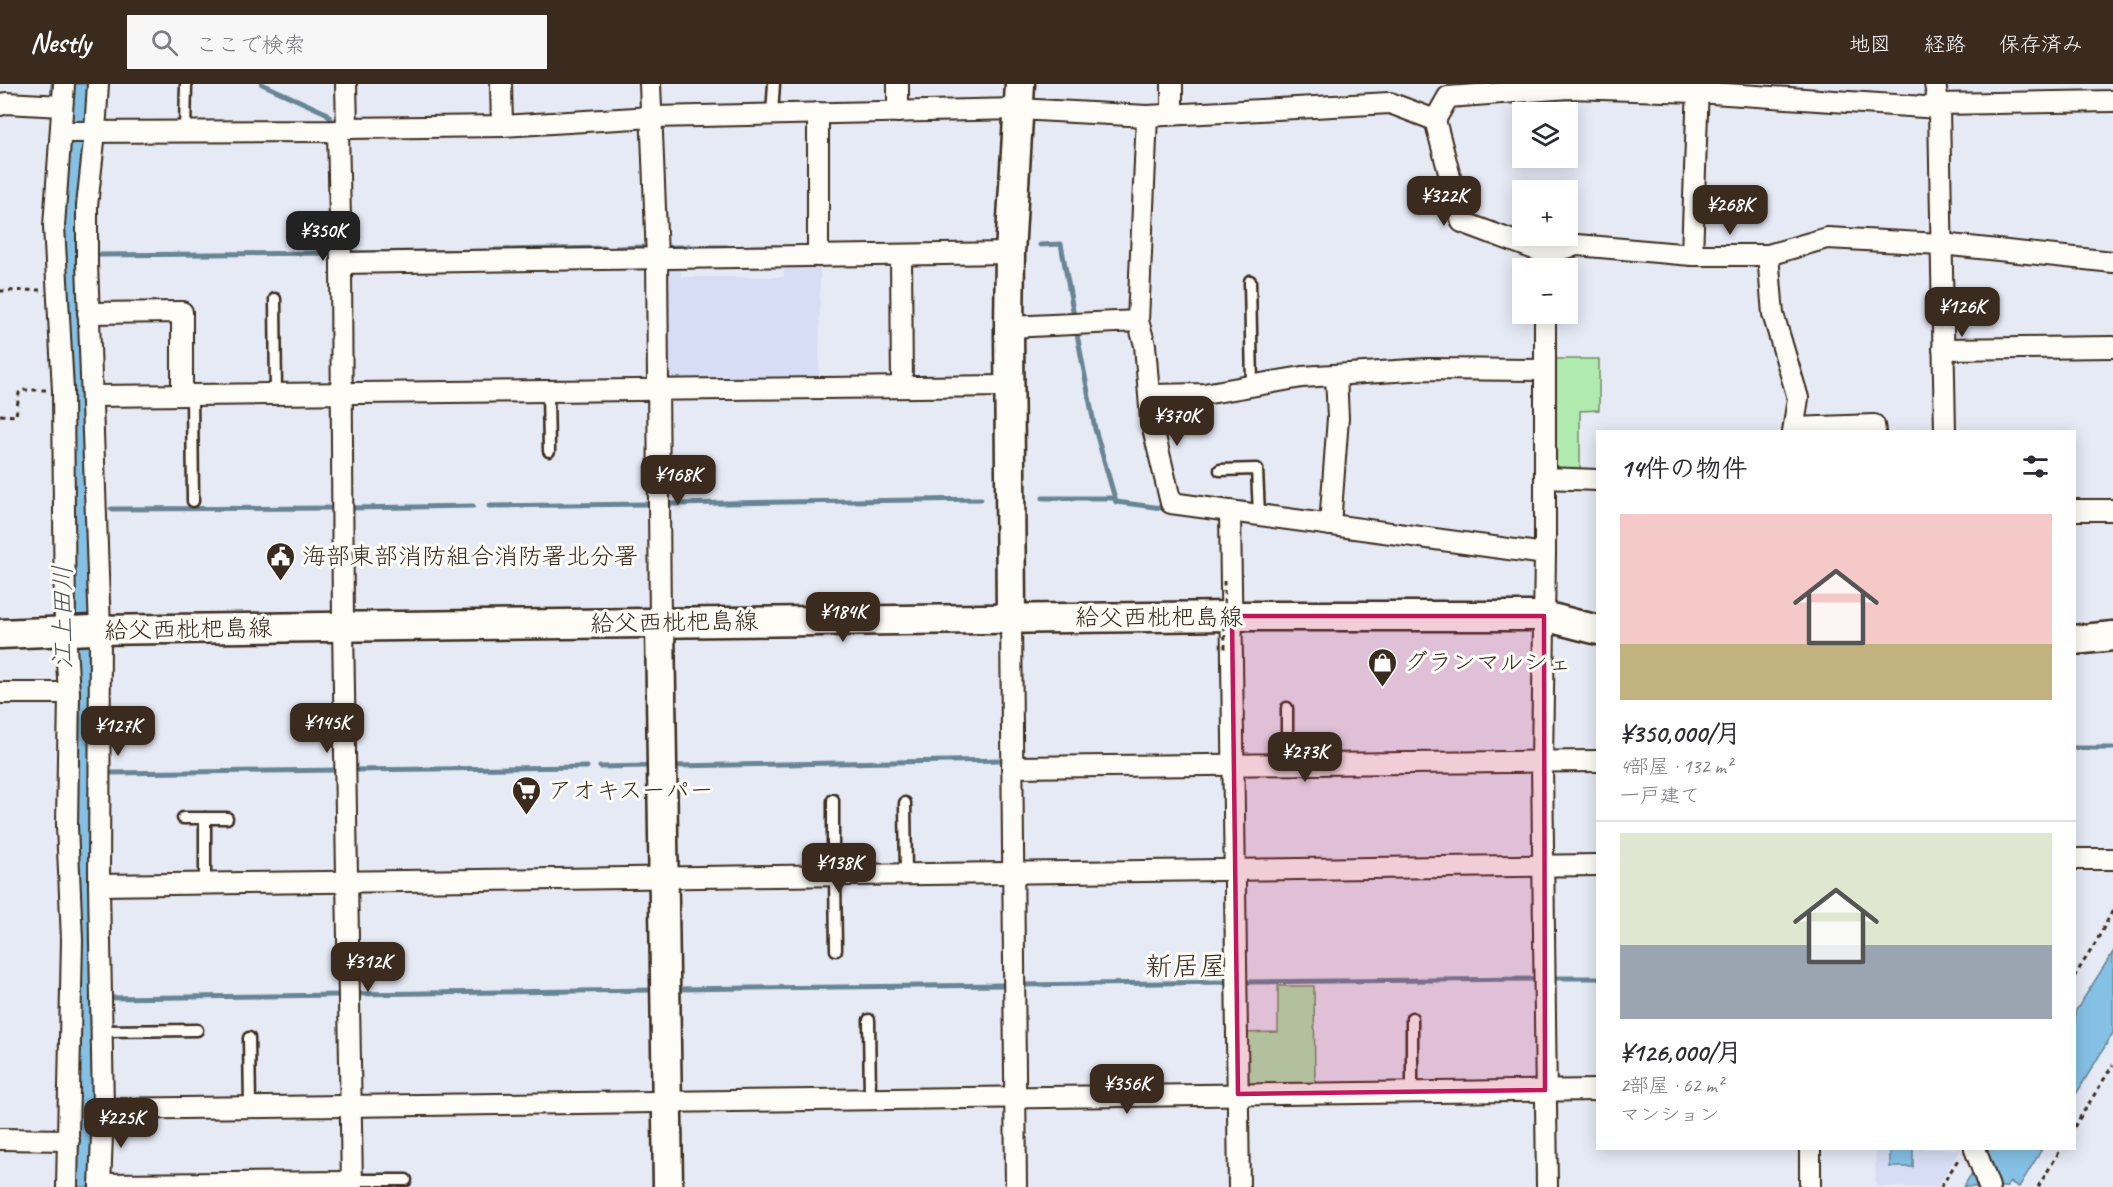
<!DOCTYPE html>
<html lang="ja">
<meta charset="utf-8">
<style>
body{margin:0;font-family:Caveat,"Klee One",sans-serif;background:#f7f7f7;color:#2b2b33;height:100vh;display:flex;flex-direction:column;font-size:22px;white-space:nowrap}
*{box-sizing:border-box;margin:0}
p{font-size:20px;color:#7c7c81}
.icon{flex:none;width:33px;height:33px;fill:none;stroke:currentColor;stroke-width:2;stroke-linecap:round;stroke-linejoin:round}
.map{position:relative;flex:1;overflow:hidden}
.side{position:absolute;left:1596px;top:346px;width:480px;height:720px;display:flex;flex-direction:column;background:#fff;border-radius:0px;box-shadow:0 3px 15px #0003}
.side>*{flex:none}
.controls{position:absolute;left:1512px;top:18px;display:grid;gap:12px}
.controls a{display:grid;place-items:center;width:66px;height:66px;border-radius:0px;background:#fff;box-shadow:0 3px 15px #0003;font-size:30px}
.price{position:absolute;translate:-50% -51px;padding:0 14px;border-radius:12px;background:#3b2a1e;color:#fff;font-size:20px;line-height:39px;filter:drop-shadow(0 2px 3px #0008)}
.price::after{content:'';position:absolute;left:50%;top:36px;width:18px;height:14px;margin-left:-9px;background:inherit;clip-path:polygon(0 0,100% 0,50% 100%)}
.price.current{background:#222;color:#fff}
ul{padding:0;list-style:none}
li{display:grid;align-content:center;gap:12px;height:318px;padding:0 24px}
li+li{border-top:2px solid #e1e1e2}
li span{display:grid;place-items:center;height:186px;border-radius:0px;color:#555}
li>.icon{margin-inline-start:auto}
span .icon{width:108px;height:108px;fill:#fffc;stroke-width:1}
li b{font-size:26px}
h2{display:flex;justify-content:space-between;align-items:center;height:72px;padding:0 24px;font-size:26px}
header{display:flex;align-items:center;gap:36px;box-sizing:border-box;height:84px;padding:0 30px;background:#3b2a1e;color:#fff}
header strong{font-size:28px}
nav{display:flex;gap:33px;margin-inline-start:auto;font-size:21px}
.search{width:420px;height:54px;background:#f7f7f7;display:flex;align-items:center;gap:15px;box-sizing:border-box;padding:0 21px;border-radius:0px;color:#7c7c81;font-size:22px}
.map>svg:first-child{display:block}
.built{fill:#d6ddf4}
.green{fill:#b0eaae;stroke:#768a66;stroke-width:1.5}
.water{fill:#85c1e5;stroke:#678595;stroke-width:1.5}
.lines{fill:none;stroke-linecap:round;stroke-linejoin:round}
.stream{stroke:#678595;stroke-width:5}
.lane-casing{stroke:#3b2a1e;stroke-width:15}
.street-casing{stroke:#3b2a1e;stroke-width:24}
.secondary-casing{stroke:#3b2a1e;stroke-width:33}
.path{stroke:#3b2a1e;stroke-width:3;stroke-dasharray:4.5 4.5;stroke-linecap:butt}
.lane{stroke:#fdfcf7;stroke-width:10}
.street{stroke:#fdfcf7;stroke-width:20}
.secondary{stroke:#fdfcf7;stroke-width:28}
.path-bridge{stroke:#3b2a1e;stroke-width:3;stroke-dasharray:4.5 4.5;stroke-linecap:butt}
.marked{fill:#c2185b;fill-opacity:0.2;stroke:#c2185b;stroke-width:4.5;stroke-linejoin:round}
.labels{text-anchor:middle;stroke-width:6;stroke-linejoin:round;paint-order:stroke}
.poi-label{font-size:24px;fill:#3b2a1e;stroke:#fdfcf7;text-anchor:start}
.street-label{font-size:24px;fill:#3b2a1e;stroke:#fdfcf7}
.water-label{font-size:26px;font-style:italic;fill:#51575a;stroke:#fdfcf7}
.quarter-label{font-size:27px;fill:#3b2a1e;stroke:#fdfcf7}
</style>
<header>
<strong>Nestly</strong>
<div class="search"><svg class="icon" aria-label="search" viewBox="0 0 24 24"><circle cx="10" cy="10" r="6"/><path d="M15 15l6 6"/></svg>ここで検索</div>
<nav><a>地図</a><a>経路</a><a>保存済み</a></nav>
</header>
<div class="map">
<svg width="2113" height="1103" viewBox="0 0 2113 1103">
<rect width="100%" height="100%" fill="#e6eaf5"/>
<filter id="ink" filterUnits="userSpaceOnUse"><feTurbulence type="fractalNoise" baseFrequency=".0167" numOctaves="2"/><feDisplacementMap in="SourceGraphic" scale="12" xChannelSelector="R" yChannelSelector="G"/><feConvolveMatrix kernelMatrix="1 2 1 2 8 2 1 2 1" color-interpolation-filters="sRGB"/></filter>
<g filter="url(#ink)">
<g class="built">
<polygon points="820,177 819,300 674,301 664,294 663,185 673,179 680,178 681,193 784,193 784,178"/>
<polygon points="1875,1065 1961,1065 1937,1103 1876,1103"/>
</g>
<g class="green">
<polygon points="1554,275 1599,275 1599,326 1580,327 1580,387 1554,387"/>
<polygon points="1278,902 1314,902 1315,1004 1243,1004 1242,949 1278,948"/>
</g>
<g class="water">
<polygon points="72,0 91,0 87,314 95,1031 92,1103 76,1103 79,1056 80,855 74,740 73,312 62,173"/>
<polygon points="2113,868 2113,949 2075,1012 2075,928"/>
<rect x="1890" y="1065" width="23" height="18"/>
<polygon points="1988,1065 2042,1065 2019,1103 2010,1098 2007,1103 1963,1103"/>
</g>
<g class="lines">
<g class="stream">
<polyline points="262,0 326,29 334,39"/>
<polyline points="52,16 53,0"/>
<polyline points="1040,161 1061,160 1074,232"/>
<polyline points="669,163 727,163"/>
<polyline points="752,163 778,163"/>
<polyline points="617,164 644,163"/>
<polyline points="495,166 606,164"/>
<polyline points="349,169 486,167"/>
<polyline points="99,171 334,169"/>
<polyline points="1076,245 1095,345 1116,418 1170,425"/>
<polyline points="1043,414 1115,414"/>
<polyline points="669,420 981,415"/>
<polyline points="489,422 649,420"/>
<polyline points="351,424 473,422"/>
<polyline points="111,425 337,424"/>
<polyline points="2074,664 2113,664"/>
<polyline points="673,682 1005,676"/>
<polyline points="600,683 649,682"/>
<polyline points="352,686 587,683"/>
<polyline points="109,689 340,686"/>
<polyline points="1553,894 1598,894"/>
<polyline points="1243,898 1534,895"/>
<polyline points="1021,901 1231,898"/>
<polyline points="677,905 1006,901"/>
<polyline points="353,910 655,906"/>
<polyline points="109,914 341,911"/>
</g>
<defs>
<g id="lane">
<polyline points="772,30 774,0"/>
<polyline points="185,48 186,0"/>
<polyline points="1250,197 1252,302"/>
<polyline points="275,215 276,310"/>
<polyline points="548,307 549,367"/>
<polyline points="192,311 193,417"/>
<polyline points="1220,386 1257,385 1259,431"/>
<polyline points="1287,624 1287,680"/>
<polyline points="833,716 833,791"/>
<polyline points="905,719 906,790"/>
<polyline points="183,734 227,734"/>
<polyline points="205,734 205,799"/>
<polyline points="835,791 836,866"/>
<polyline points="1412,934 1412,1008"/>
<polyline points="869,936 870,1015"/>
<polyline points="102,947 197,946"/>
<polyline points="249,954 250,1023"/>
<polyline points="352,1096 406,1096"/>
</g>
<g id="street">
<polyline points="64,0 54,142 63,306 65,547 69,609 67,742 72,856 67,1103"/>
<polyline points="98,0 95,48 87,122 87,179 100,546 99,801 103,1025 100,1103"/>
<polyline points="346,0 347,44"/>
<polyline points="501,0 502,42"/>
<polyline points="650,0 657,174 660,539"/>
<polyline points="898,0 898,28"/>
<polyline points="1172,0 1172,30"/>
<polyline points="1935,0 1939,24 1945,348"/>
<polyline points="1938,20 2113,17"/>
<polyline points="0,21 6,19 62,22"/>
<polyline points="1939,24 1697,8 1569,4 1448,13 1435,36 1462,138 1545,169 1577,161 1692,171 1768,171 1827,154 1941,160 2113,178"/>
<polyline points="818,29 818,172"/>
<polyline points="1147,32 1138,237 1145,261 1151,336 1171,419 1545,470"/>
<polyline points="338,47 341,179 343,543 352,1103"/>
<polyline points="61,48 338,47 347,44 502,42 652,33 1018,25 1147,32 1390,19 1435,36"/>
<polyline points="901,171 902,303"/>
<polyline points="1692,171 1698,0"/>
<polyline points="1768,171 1773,230 1798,314 1793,348"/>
<polyline points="341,179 1010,169"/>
<polyline points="88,229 182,228 182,311"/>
<polyline points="1545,230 1545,470 1542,678 1547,1103"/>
<polyline points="1009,243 1138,237"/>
<polyline points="1943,265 2113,263"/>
<polyline points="1150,311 1204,310 1302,293 1427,285 1545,286"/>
<polyline points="92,312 1009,302"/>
<polyline points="1794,344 1874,341 1875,348"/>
<polyline points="1545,394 1598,396"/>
<polyline points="2074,426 2113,426"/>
<polyline points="1230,427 1239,1103"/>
<polyline points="1330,441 1338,334 1336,291"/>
<polyline points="1011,534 1016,1103"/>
<polyline points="0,609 69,609"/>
<polyline points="1012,683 1598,677"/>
<polyline points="2074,775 2113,775"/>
<polyline points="99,801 1598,781"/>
<polyline points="103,1025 1598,1006"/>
<polyline points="0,1055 69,1056"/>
<polyline points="1810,1065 1810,1103"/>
<polyline points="1975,1065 1989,1103"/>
<polyline points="100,1100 352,1098"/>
</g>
<g id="secondary">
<polyline points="1011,534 1009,243 1010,169 1020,0"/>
<polyline points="660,539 668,1103"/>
<polyline points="0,550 93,546 399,542 1232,532 1544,532 1598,546"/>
<polyline points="2074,556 2113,552"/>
</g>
</defs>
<use href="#lane" class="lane-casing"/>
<use href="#street" class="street-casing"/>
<use href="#secondary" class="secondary-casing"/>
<g class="path">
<polyline points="0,207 40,206"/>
<polyline points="0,331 16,332 19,309 22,306 46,306"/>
<polyline points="2074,893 2095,860 2113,826"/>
<polyline points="2074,1043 2113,981"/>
<polyline points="1941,1103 1959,1074"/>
<polyline points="2038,1103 2061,1065"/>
</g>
<use href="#lane" class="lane"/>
<use href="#street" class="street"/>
<use href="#secondary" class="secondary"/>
<polyline class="path-bridge" points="1224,497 1225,567"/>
</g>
</g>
<path class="marked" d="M 1232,532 L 1544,532 L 1545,1006 L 1238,1010 Z"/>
<defs>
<symbol id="civic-pin" viewBox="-11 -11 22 30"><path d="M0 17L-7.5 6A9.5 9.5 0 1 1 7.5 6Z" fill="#3b2a1e" stroke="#fdfcf7"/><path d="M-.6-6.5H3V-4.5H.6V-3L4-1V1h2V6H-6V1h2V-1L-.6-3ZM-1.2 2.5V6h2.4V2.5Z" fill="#fff"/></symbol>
<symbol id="shop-pin" viewBox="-11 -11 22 30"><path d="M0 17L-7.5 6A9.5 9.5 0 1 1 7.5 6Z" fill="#3b2a1e" stroke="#fdfcf7"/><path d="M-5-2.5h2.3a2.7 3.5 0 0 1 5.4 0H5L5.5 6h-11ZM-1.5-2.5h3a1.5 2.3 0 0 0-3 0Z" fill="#fff"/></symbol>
<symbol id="supermarket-pin" viewBox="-11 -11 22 30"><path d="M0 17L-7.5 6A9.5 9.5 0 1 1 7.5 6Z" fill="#3b2a1e" stroke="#fdfcf7"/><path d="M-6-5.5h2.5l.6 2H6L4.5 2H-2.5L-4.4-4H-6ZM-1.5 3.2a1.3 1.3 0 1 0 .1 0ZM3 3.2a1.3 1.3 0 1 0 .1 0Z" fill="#fff"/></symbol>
</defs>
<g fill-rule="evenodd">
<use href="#civic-pin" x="264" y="456" width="33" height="45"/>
<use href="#shop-pin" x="1366" y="562" width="33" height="45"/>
<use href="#supermarket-pin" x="510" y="690" width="33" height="45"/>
</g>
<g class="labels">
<g class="poi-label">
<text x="302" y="480">海部東部消防組合消防署北分署</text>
<text x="1404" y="586">グランマルシェ</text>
<text x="548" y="714">アオキスーパー</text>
</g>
<g class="street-label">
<text x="1159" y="541">給父西枇杷島線</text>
<text transform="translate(674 538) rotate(-1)" y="8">給父西枇杷島線</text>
<text transform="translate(188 545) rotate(-1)" y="8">給父西枇杷島線</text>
</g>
<g class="water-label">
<text transform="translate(62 533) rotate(-90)" y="9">江上田川</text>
</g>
<g class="quarter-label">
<text x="1186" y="891">新居屋</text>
</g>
</g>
</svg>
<div class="controls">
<a><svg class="icon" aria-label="layers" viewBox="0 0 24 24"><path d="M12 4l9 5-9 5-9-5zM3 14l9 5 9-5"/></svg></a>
<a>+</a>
<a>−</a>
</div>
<b class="price" style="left:1444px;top:143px">¥322K</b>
<b class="price" style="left:1730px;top:152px">¥268K</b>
<b class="price current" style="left:323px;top:178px">¥350K</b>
<b class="price" style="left:1962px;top:254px">¥126K</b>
<b class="price" style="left:1177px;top:363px">¥370K</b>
<b class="price" style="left:678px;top:422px">¥168K</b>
<b class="price" style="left:843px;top:559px">¥184K</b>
<b class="price" style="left:327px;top:670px">¥145K</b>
<b class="price" style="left:118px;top:673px">¥127K</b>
<b class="price" style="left:1305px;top:699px">¥273K</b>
<b class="price" style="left:839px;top:810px">¥138K</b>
<b class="price" style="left:368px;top:909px">¥312K</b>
<b class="price" style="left:1127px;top:1031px">¥356K</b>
<b class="price" style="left:121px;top:1065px">¥225K</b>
<section class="side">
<h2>14件の物件<svg class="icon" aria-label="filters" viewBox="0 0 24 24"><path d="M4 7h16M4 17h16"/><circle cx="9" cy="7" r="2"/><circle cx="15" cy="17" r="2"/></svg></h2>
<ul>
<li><span style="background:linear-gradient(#f6c9c9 70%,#c2b280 0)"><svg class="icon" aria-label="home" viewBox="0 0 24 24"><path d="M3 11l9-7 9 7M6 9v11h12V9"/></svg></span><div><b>¥350,000/月</b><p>4部屋 · 132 m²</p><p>一戸建て</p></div></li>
<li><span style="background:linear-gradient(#dfe7d0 60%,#9aa5b1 0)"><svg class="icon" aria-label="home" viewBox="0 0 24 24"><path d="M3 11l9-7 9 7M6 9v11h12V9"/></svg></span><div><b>¥126,000/月</b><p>2部屋 · 62 m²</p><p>マンション</p></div></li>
</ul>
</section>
</div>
